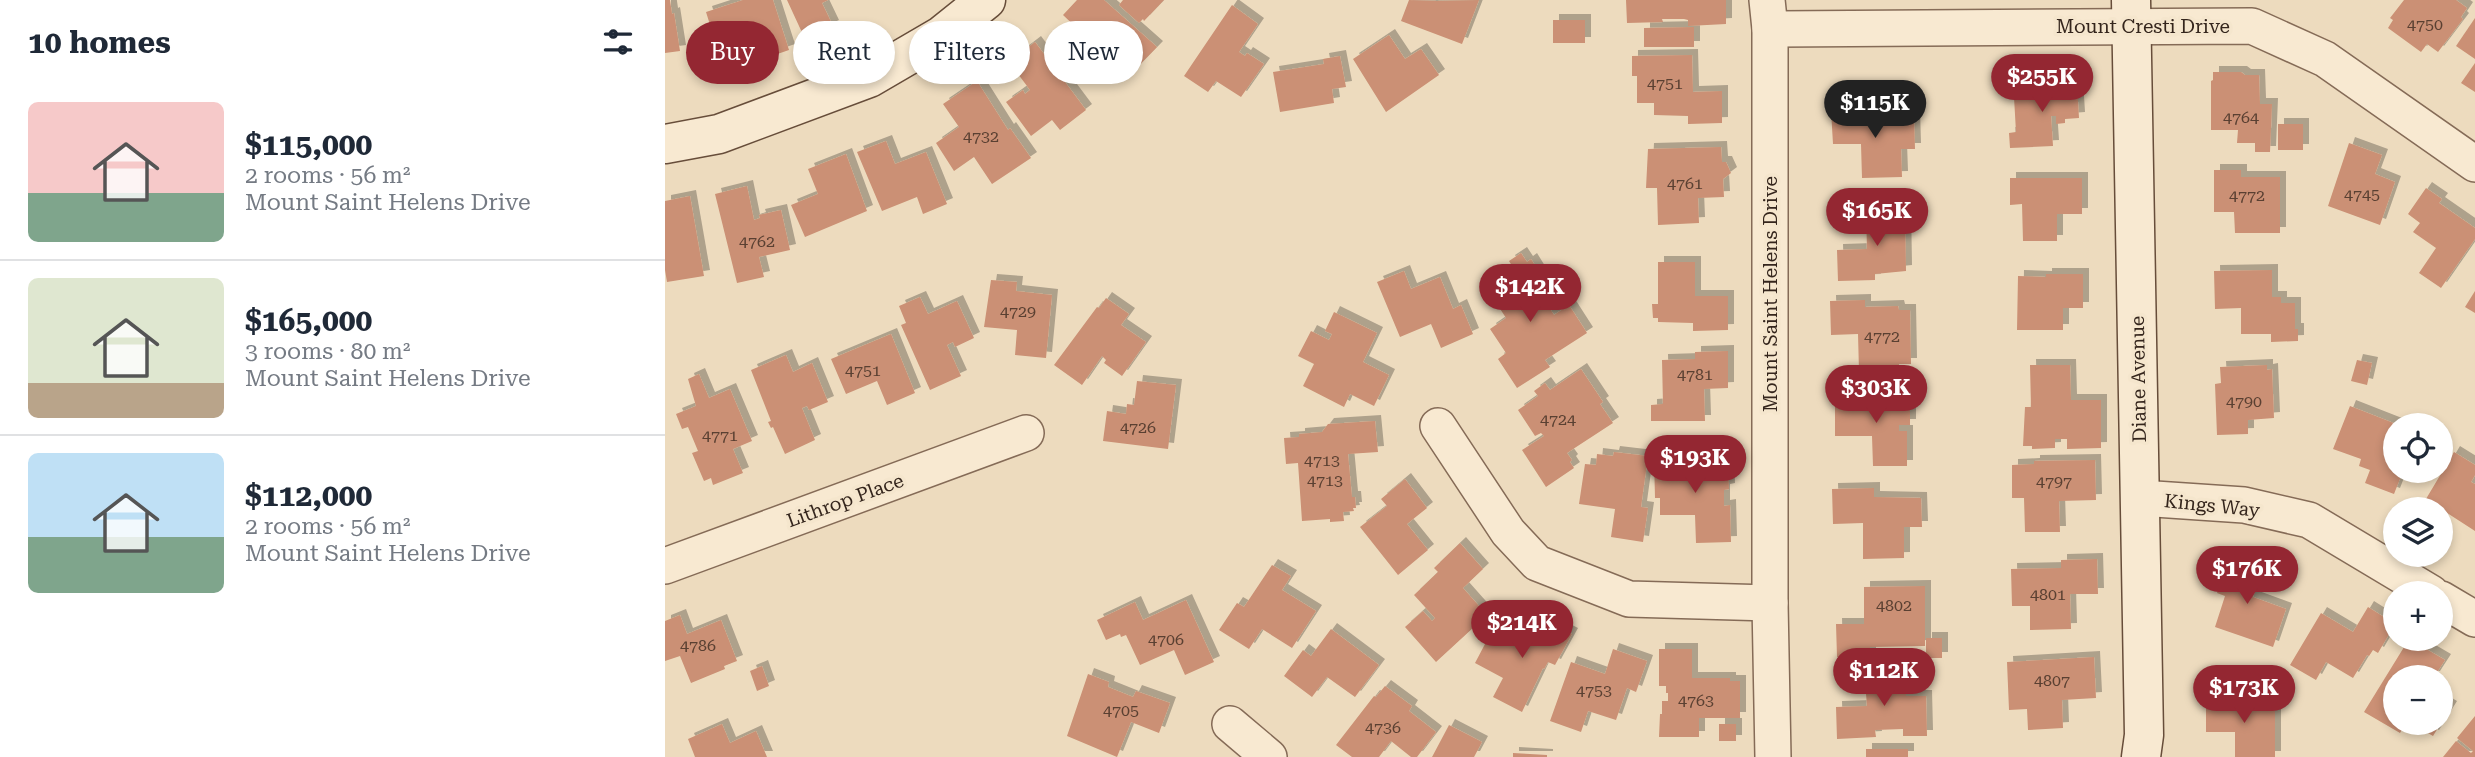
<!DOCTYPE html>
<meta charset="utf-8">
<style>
body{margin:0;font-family:"Roboto Serif",serif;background:#f6f6f7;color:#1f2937;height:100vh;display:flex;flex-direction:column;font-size:26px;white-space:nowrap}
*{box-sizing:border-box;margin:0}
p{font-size:23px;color:#747a83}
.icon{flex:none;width:38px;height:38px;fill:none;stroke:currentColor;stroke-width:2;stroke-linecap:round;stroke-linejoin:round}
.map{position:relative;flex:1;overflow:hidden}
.panel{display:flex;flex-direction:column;background:#fff;width:665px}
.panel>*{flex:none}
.banner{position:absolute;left:21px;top:21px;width:665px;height:63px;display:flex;gap:14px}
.tools{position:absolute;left:1718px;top:413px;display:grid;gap:14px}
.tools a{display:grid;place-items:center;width:70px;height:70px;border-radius:50%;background:#fff;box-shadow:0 4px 10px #0003;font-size:35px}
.price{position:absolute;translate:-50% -60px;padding:0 16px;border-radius:24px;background:#942732;color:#fff;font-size:23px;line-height:46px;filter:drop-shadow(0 2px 4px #0008)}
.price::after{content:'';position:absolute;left:50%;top:42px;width:21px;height:16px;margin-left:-10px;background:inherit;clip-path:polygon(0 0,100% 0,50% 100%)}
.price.selected{background:#222;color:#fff}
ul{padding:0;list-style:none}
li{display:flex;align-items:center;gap:21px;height:175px;padding:0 28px}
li+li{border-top:2px solid #e0e1e3}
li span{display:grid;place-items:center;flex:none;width:196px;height:140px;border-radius:10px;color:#555}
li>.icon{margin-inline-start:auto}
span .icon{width:84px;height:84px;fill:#fffc;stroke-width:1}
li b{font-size:30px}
h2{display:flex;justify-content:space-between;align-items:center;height:84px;padding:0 28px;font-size:30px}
.tag{padding:0 24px;border-radius:32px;background:#fff;box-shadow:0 4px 10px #0003;font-size:24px;line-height:63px}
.tag.selected{background:#942732;color:#fff}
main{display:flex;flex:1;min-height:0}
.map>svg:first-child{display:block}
.building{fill:#cb9074;filter:url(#shadow)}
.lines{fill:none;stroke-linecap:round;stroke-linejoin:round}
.street-casing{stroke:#856b57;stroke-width:38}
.secondary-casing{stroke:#674d3a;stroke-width:41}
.street{stroke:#f8e9d1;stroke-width:35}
.secondary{stroke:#f8e9d1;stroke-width:38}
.labels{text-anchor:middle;stroke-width:7;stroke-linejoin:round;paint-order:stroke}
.number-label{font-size:16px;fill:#5a4032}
.street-label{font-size:19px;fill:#34251c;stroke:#f5e6cd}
</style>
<main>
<section class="panel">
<h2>10 homes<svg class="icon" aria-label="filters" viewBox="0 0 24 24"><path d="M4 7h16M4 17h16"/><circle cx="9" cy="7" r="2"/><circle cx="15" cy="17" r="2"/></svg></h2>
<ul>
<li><span style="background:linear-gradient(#f6c9c9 65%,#7fa58c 0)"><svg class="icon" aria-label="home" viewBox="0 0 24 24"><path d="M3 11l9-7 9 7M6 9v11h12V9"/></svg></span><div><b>$115,000</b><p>2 rooms · 56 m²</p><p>Mount Saint Helens Drive</p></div></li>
<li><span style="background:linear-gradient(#dfe7d0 75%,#b9a48a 0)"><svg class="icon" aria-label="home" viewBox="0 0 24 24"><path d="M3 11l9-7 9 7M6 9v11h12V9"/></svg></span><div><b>$165,000</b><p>3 rooms · 80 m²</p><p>Mount Saint Helens Drive</p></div></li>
<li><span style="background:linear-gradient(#bfe0f5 60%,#7fa58c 0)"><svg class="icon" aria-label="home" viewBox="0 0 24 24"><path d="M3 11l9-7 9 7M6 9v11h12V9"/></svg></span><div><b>$112,000</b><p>2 rooms · 56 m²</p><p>Mount Saint Helens Drive</p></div></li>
</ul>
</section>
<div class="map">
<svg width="1810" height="757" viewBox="0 0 1810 757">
<defs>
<filter id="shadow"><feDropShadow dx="6" dy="-6" stdDeviation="0" flood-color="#0004"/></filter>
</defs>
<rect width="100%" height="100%" fill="#eddbbe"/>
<g class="building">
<polygon points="0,0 5,0 7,14 9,13 15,51 0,53"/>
<polygon points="78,0 108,0 124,50 86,63 78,36 51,44 41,12"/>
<polygon points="122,0 163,0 157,3 168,26 140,39"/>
<polygon points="412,0 439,0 492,47 459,81 452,78 449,71 439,62 424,78 399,54 418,34 398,15"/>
<polygon points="458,0 499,0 479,21 478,19 474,23 454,5"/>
<polygon points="744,0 772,1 814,0 797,44 736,21"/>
<polygon points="961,0 1061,0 1061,24 1023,26 1023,20 1019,19 997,19 998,22 962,23"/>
<polygon points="1739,0 1791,0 1802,8 1796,17 1798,19 1773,52 1762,44 1756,52 1723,28 1728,20 1725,18"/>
<polygon points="567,5 593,24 574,52 580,56 582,53 599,64 576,97 551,81 543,92 519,76"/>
<polygon points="1810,18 1810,59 1791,46"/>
<rect x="888" y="20" width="32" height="23"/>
<polygon points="1029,27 1029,47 979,47 979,28"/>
<polygon points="724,35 740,59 756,49 774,75 721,112 688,59"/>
<polygon points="370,42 421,110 395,130 387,120 366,136 341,102 358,90 360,94 365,90 344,62"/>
<polygon points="1027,55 1028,92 1057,91 1057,123 1023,124 1023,116 989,115 989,103 972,103 972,76 967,76 967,56"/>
<polygon points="675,56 681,87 667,89 669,103 615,112 608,72 659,64 658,59"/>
<polygon points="1810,63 1810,92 1796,83"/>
<polygon points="1548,72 1576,72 1580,75 1594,75 1595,104 1607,104 1605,152 1590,152 1590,143 1572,143 1573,130 1546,130 1546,81 1548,80"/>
<polygon points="312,81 343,130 345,128 366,158 327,184 309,157 289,171 271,143 294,127 278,104"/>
<polygon points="1412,85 1414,118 1400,119 1400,123 1391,124 1391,116 1386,116 1388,146 1345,148 1344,133 1351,132 1349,97 1352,97 1352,88"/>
<polygon points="1203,109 1203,115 1211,115 1211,117 1249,115 1250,149 1236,149 1237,177 1197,178 1196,144 1168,144 1166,110"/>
<rect x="1613" y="124" width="25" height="26"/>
<polygon points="221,141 230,164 261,152 282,204 258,214 252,197 217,211 192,152"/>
<polygon points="1684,143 1717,155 1710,174 1730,182 1715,225 1663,206"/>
<polygon points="1056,147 1057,162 1061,162 1066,173 1058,179 1059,197 1033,198 1034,223 993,225 992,188 981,188 983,149"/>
<polygon points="181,154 202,211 140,237 126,205 153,194 143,169"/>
<polygon points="1549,170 1576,170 1576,177 1615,177 1615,233 1570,233 1569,212 1549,212"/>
<polygon points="1345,178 1417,178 1417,214 1392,214 1392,241 1358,241 1357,204 1345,205"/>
<polygon points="82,186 89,220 95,218 94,215 116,210 125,250 94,257 99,277 72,283 50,194"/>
<polygon points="1761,188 1777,199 1774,203 1810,228 1810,239 1776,288 1754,273 1771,248 1748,232 1755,223 1743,214"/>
<polygon points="25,196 39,276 2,282 0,270 0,201"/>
<polygon points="1240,210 1241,271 1210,274 1210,280 1173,281 1172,250 1202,249 1201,211"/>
<polygon points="856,253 862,262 866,259 879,280 870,286 889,315 904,305 922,333 880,360 885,367 852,388 833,359 841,353 825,329 841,318 830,301 837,277 849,269 844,261"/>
<polygon points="993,262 1030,262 1030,296 1063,296 1063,330 1028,331 1028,323 993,322 993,318 988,318 987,304 993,304"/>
<polygon points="1607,270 1607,297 1616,297 1616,303 1630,303 1630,329 1633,329 1633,341 1606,342 1606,334 1576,334 1576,308 1550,309 1549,271"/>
<polygon points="739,271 746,289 775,277 788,309 796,305 808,334 776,348 766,324 735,337 712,282"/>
<polygon points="1381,274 1418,274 1418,308 1398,308 1398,330 1352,330 1353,276 1381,277"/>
<polygon points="326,280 352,282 351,291 387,295 381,358 350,355 352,330 319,327"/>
<polygon points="1810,291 1810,313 1800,307"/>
<polygon points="255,297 263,314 292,301 309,338 290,347 288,342 282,345 296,376 265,390 236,325 241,323 234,306"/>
<polygon points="441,298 464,314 456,325 481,342 457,376 439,363 441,360 437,356 417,385 389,365 432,307 434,308"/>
<polygon points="1200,300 1200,307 1233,306 1234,310 1245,310 1246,364 1234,364 1234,370 1194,371 1193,334 1166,335 1165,301"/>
<polygon points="669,312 712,333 698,362 724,375 709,406 685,394 679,407 638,386 649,364 633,356 646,331 664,340 667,334 660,331"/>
<polygon points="226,334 250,393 222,405 212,381 181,394 166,359"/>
<polygon points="1063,351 1063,388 1039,389 1040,421 986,421 986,405 998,404 997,360 1030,359 1030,352"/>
<polygon points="121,355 128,372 147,363 163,402 144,410 142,406 137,408 150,440 120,454 108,427 106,428 103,422 106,421 86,370"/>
<polygon points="1692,360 1707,363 1702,385 1686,381"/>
<polygon points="1365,365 1405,365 1406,400 1436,400 1436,448 1402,449 1402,439 1390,439 1390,448 1367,449 1367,446 1358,446 1360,407 1366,407"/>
<polygon points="1602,365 1602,370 1607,369 1609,418 1583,420 1583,434 1552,435 1550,384 1556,383 1555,367"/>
<polygon points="916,369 938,402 935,404 948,423 902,453 907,460 905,462 909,468 881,487 857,450 879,436 876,433 870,436 853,410 873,396 869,391 880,383 885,390"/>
<polygon points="34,374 44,398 65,389 87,441 68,449 78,473 48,485 46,478 39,481 27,453 33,451 23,427 17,429 11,414 31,406 23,379"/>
<polygon points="472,381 511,385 503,449 438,441 442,411 461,414 462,404 469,405"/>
<polygon points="1231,395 1231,402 1245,401 1245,425 1234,425 1234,431 1242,431 1242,466 1208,466 1207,436 1170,436 1170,396"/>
<polygon points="1685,406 1731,424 1731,471 1738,471 1729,494 1700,483 1705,470 1694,466 1696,459 1668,449"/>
<polygon points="710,421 713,452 683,454 687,497 690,497 691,508 688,508 689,511 678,512 679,521 665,522 665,519 637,521 633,463 621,464 619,438 634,437 634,434 657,432 663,424"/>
<polygon points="949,452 983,456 976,507 983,508 978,542 946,537 950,509 914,504 920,464 931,465 932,454 948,456"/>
<polygon points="1789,452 1810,465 1810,475 1806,482 1810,484 1810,531 1776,509 1767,509 1758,504"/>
<polygon points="989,457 1039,458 1040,464 1063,463 1064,489 1059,490 1059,506 1065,505 1066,542 1031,543 1030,515 995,515 995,498 990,498"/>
<polygon points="1430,460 1431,500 1394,501 1395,532 1360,532 1359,498 1347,498 1347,465 1369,464 1369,461"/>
<polygon points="740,479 762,508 742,524 763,550 733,575 695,527 722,506 716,499"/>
<polygon points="1209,488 1209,497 1256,498 1257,527 1239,527 1239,558 1198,559 1198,523 1168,524 1167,489"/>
<polygon points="795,543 818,569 798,588 822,615 771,662 740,627 758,611 767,621 770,618 749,595 773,572 769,568"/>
<polygon points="1432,559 1433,594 1405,594 1406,629 1365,630 1365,606 1347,606 1346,569 1396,568 1396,560"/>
<polygon points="1565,559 1597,570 1588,597 1621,609 1608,647 1550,627 1560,596 1552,593"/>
<polygon points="607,565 626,576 617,590 651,611 627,648 597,629 584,649 554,630 572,603 579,607"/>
<polygon points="1260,586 1260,646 1205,647 1205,656 1172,657 1171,624 1199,624 1199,587"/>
<polygon points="521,600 549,662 520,675 509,650 475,665 461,635 456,637 455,634 441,640 432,620 470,602 478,620"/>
<polygon points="1703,607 1730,624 1713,653 1708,650 1704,656 1702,655 1688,678 1661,662 1651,680 1625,665 1656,613 1688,632"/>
<polygon points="15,615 22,634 56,620 72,661 59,666 60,669 26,683 15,656 0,661 0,621"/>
<polygon points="876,618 907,634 890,665 883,662 879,669 878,668 857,712 828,697 838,678 810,663 829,627 861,644"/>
<polygon points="666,629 714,665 690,697 662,677 647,697 619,676 638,650 646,656"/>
<rect x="1261" y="638" width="16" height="20"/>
<polygon points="1744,639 1780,660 1769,677 1731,677 1731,723 1741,723 1735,733 1699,712"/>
<polygon points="948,649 982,661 971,692 962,688 951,720 923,711 916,732 885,721 906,662 940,674"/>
<polygon points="994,649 1027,649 1027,678 1065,678 1065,681 1075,681 1075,718 1034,718 1034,737 994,737 995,714 997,714 997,701 1003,701 1003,693 1001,693 1001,686 994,686"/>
<polygon points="1429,657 1431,698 1397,700 1398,728 1363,730 1362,709 1344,710 1342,662"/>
<polygon points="97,666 104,686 92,691 85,671"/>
<polygon points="1240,668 1241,696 1261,696 1262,736 1238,736 1238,729 1210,730 1211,737 1172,739 1171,707 1202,706 1199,669"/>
<polygon points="423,674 444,682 443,687 468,697 471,691 505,703 494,733 466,722 452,757 402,736"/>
<polygon points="720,686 747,706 744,711 771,732 752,757 746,757 726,741 714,757 687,757 671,745 709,696 711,697"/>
<polygon points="1578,697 1578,705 1610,705 1610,757 1570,757 1570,732 1541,732 1541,698"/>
<polygon points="1776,701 1786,707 1768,736 1746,723 1776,723"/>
<polygon points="1810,716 1810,757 1778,757 1791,741 1806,753 1808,751 1792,738"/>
<polygon points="57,724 65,743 91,731 102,757 30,757 23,739"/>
<rect x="1054" y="724" width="17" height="17"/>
<polygon points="784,725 817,742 809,757 767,757"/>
<rect x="1201" y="749" width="42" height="8"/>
<polygon points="848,753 882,755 882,757 848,757"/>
</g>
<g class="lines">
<defs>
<g id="street">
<polyline points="1102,0 1105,29 1105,603 1108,757"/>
<polyline points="1105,29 1587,26 1660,59 1810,164"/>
<polyline points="773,426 843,532 872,563 964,599 1105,603"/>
<polyline points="1475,498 1579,505 1644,520 1766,593"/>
<polyline points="0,566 361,433"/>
<polyline points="1776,599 1810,619"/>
<polyline points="565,724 604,757"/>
</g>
<g id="secondary">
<polyline points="1466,0 1479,735 1476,757"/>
<polyline points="0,144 54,134 204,78 276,36 321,0"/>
</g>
</defs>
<use href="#street" class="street-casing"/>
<use href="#secondary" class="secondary-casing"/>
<use href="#street" class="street"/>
<use href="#secondary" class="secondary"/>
</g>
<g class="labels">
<g class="number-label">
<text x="1760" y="30">4750</text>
<text x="1000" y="89">4751</text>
<text x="1576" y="123">4764</text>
<text x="316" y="142">4732</text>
<text x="1020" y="189">4761</text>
<text x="1697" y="200">4745</text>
<text x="1582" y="201">4772</text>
<text x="92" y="247">4762</text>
<text x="353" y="317">4729</text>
<text x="1217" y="342">4772</text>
<text x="198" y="376">4751</text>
<text x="1030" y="380">4781</text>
<text x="1579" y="407">4790</text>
<text x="893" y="425">4724</text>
<text x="473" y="433">4726</text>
<text x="55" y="441">4771</text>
<text x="657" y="466">4713</text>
<text x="660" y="486">4713</text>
<text x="1389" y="487">4797</text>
<text x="1383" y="600">4801</text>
<text x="1229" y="611">4802</text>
<text x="501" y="645">4706</text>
<text x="33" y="651">4786</text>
<text x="1387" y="686">4807</text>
<text x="929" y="696">4753</text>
<text x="1031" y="706">4763</text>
<text x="456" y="716">4705</text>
<text x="718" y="733">4736</text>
</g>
<g class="street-label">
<text x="1478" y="33">Mount Cresti Drive</text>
<text transform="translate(1105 294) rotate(-90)" y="7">Mount Saint Helens Drive</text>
<text transform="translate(1473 379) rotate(-91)" y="7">Diane Avenue</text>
<text transform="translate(180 500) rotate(-20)" y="7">Lithrop Place</text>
<text transform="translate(1547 505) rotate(6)" y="7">Kings Way</text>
</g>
</g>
</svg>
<div class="tools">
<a><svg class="icon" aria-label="locate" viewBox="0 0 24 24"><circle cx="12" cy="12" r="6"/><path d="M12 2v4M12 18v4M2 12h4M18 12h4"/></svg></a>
<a><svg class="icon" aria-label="layers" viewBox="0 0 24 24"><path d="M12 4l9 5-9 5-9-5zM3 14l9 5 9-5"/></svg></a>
<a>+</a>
<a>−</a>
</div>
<b class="price" style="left:1377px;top:114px">$255K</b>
<b class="price selected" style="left:1210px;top:140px">$115K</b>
<b class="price" style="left:1212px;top:248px">$165K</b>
<b class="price" style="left:865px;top:324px">$142K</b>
<b class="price" style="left:1211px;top:425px">$303K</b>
<b class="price" style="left:1030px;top:495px">$193K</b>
<b class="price" style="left:1582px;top:606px">$176K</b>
<b class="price" style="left:857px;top:660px">$214K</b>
<b class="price" style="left:1219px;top:708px">$112K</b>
<b class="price" style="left:1579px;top:725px">$173K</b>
<div class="banner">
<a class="tag selected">Buy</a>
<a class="tag">Rent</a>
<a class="tag">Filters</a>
<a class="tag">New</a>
</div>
</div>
</main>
